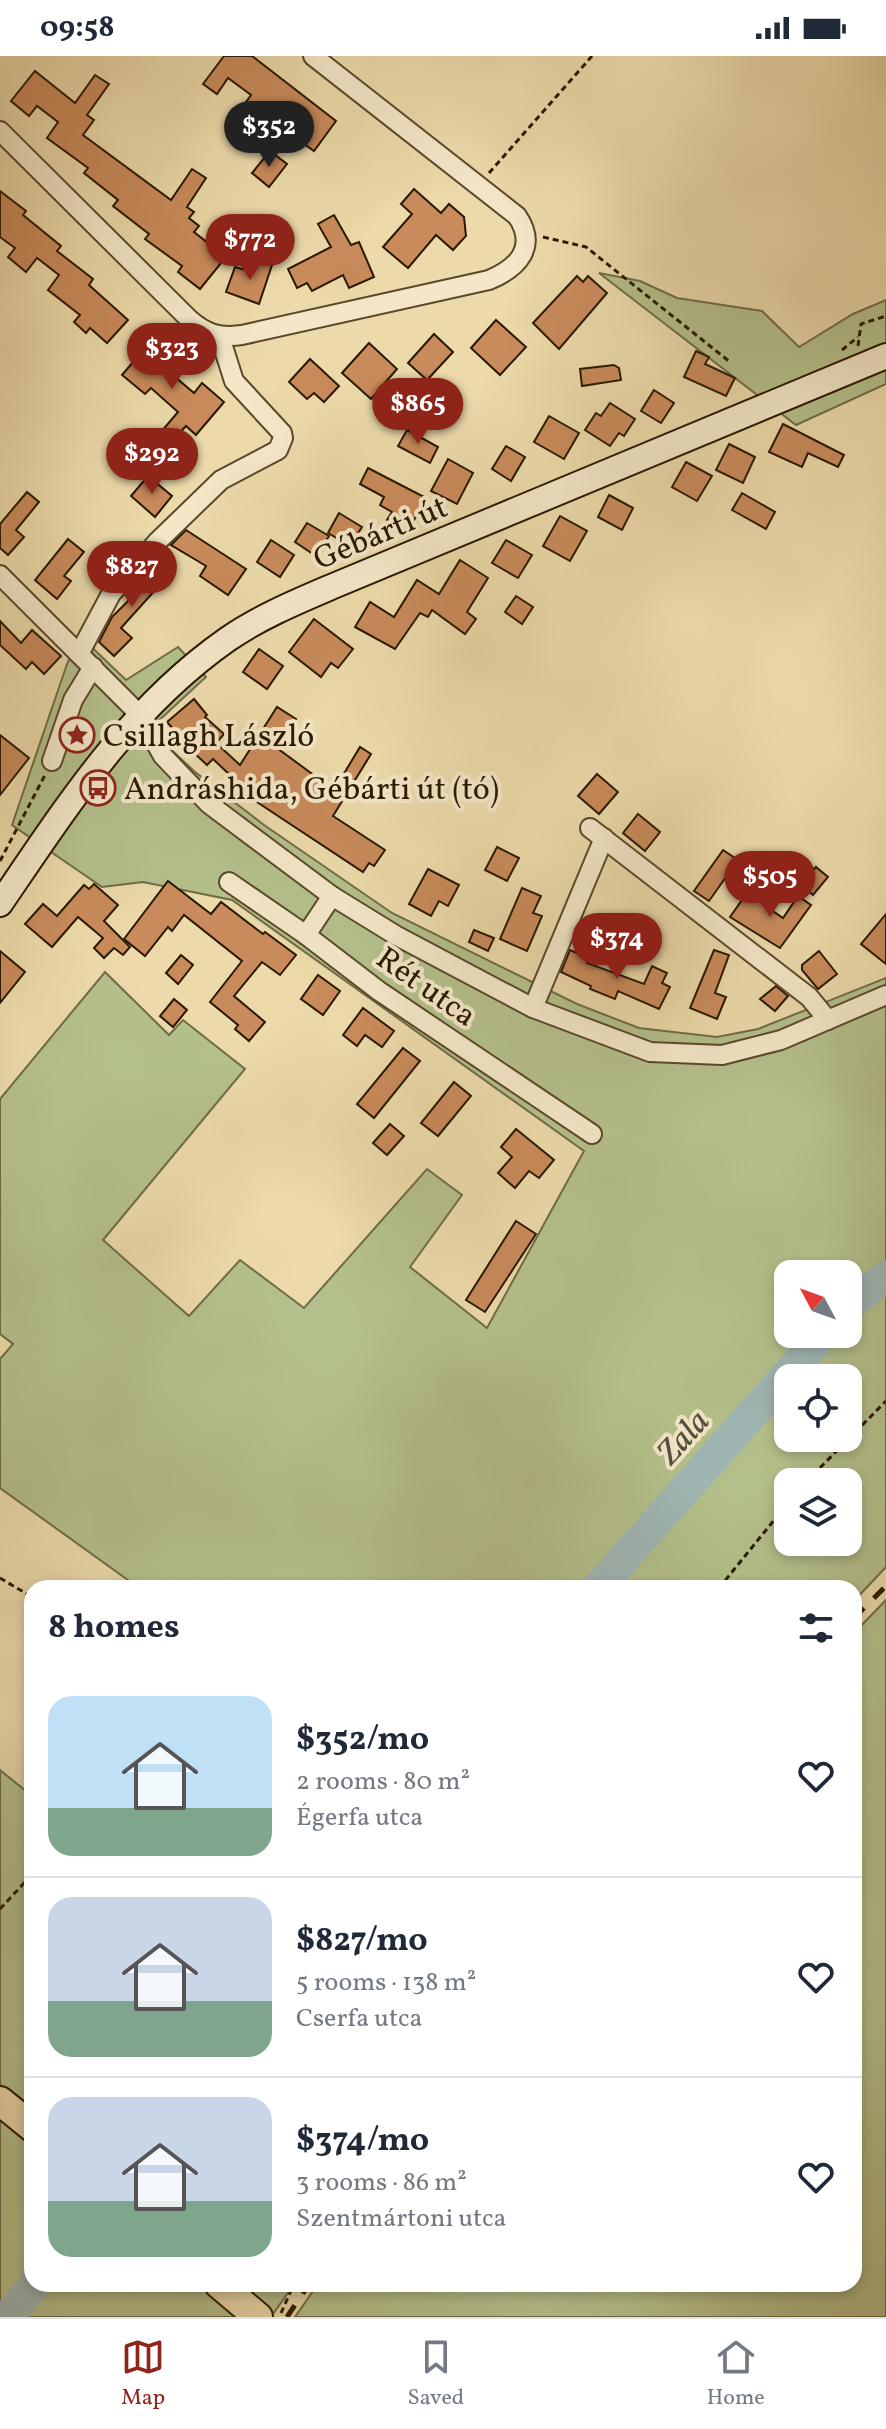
<!DOCTYPE html>
<meta charset="utf-8">
<style>
body{margin:0;font-family:Vollkorn,serif;background:#f2f2f3;color:#1f2937;height:100vh;display:flex;flex-direction:column;font-size:30px;white-space:nowrap}
*{box-sizing:border-box;margin:0}
p{font-size:26px;color:#747a83}
.icon{flex:none;width:44px;height:44px;fill:none;stroke:currentColor;stroke-width:2;stroke-linecap:round;stroke-linejoin:round}
.map{position:relative;flex:1;overflow:hidden}
.drawer{position:absolute;left:24px;top:1524px;width:838px;height:712px;display:flex;flex-direction:column;background:#fff;border-radius:24px;box-shadow:0 4px 12px #0003}
.drawer>*{flex:none}
.needle{width:52px;rotate:311deg}
.buttons{position:absolute;left:774px;top:1204px;display:grid;gap:16px}
.buttons a{display:grid;place-items:center;width:88px;height:88px;border-radius:16px;background:#fff;box-shadow:0 4px 12px #0003;font-size:40px}
.price{position:absolute;translate:-50% -68px;padding:0 18px;border-radius:28px;background:#8f2418;color:#fff;font-size:26px;line-height:52px;filter:drop-shadow(0 2px 4px #0008)}
.price::after{content:'';position:absolute;left:50%;top:48px;width:24px;height:18px;margin-left:-12px;background:inherit;clip-path:polygon(0 0,100% 0,50% 100%)}
.price.active{background:#222;color:#fff}
ul{padding:0;list-style:none}
li{display:flex;align-items:center;gap:24px;height:200px;padding:0 24px}
li+li{border-top:2px solid #e0e1e3}
li span{display:grid;place-items:center;flex:none;width:224px;height:160px;border-radius:24px;color:#555}
li>.icon{margin-inline-start:auto}
span .icon{width:96px;height:96px;fill:#fffc;stroke-width:1}
li b{font-size:34px}
h2{display:flex;justify-content:space-between;align-items:center;height:96px;padding:0 24px;font-size:34px}
.status{display:flex;justify-content:space-between;align-items:center;height:56px;padding:0 40px;background:#fff;direction:ltr}
.status svg{height:22px;fill:currentColor}
.tab-bar{display:flex;justify-content:space-around;align-items:center;height:112px;border-top:2px solid #e0e1e3;background:#fff;font-size:22px;color:#747a83}
.tab-bar a{display:grid;justify-items:center;gap:4px}
.tab-bar .active{color:#8f2418}
.map>svg:first-child{display:block}
.green{fill:#b4c08b;stroke:#6e6c46;stroke-width:2;fill-rule:evenodd}
.lines{fill:none;stroke-linecap:round;stroke-linejoin:round}
.river{stroke:#9fb7b5;stroke-width:32}
.building{fill:#c98b5b;stroke:#291800;stroke-width:2}
.minor-casing{stroke:#5a482a;stroke-width:22}
.secondary-casing{stroke:#291800;stroke-width:28}
.primary-casing{stroke:#291800;stroke-width:32}
.path{stroke:#291800;stroke-width:3;stroke-dasharray:6 4;stroke-linecap:butt}
.minor{stroke:#f3e7c8;stroke-width:18}
.secondary{stroke:#f3e7c8;stroke-width:24}
.primary{stroke:#ecdaaa;stroke-width:28}
.rail{stroke:#291800;stroke-width:5;stroke-dasharray:14 14;stroke-linecap:butt}
.labels{text-anchor:middle;stroke-width:8;stroke-linejoin:round;paint-order:stroke}
.street-label{font-size:32px;fill:#291800;stroke:#f3e7c8}
.poi-label{font-size:32px;fill:#291800;stroke:#f3e7c8;text-anchor:start}
.water-label{font-size:34px;font-style:italic;fill:#52503f;stroke:#f3e7c8}
</style>
<div class="status"><b>09:58</b><svg viewBox="0 0 49 12"><path d="M0 12V9h3v3zM5 12V6h3v6zM10 12V3h3v9zM15 12V0h3v12zM26 1h20v11H26zM47 4h2v5h-2z"/></svg></div>
<div class="map">
<svg width="886" height="2261" viewBox="0 0 886 2261">
<rect width="100%" height="100%" fill="#ecdaaa"/>
<filter id="stains"><feTurbulence type="fractalNoise" baseFrequency=".0025" numOctaves="4"/><feColorMatrix values="0 0 0 0 .2 0 0 0 0 .09 0 0 0 0 .02 0 0 0 .5 -.17"/></filter>
<radialGradient id="worn" r=".72"><stop offset=".6" stop-color="#630" stop-opacity="0"/><stop offset="1" stop-color="#630" stop-opacity=".3"/></radialGradient>
<g class="green">
<polygon points="599,217 640,225 677,242 762,255 799,291 853,258 886,244 886,328 796,369"/>
<path d="M 80,580 L 126,624 L 178,591 L 206,621 L 155,668 L 163,686 L 195,716 L 264,769 L 392,857 L 577,948 L 639,972 L 717,981 L 758,973 L 886,922 L 886,1511 L 854,1545 L 854,1532 L 139,1532 L 0,1432 L 0,1303 L 13,1288 L 0,1278 L 0,1043 L 105,916 L 169,979 L 183,964 L 245,1013 L 103,1184 L 189,1260 L 240,1204 L 304,1252 L 427,1113 L 462,1139 L 410,1211 L 487,1272 L 584,1095 L 232,844 L 143,826 L 102,831 L 12,769 L 67,608 ZM 788,1218 L 848,1218 L 848,1278 L 788,1278 ZM 788,1322 L 848,1322 L 848,1382 L 788,1382 ZM 788,1426 L 848,1426 L 848,1486 L 788,1486 Z"/>
<polygon points="886,1544 886,2261 295,2261 318,2228 854,2228 854,1577"/>
<polygon points="0,1714 32,1740 32,2228 294,2228 271,2261 0,2261"/>
</g>
<g class="lines">
<g class="river">
<polyline points="848,1250 886,1220"/>
<polyline points="598,1532 823,1278"/>
<polyline points="8,2261 35,2228"/>
</g>
</g>
<g class="building">
<polygon points="224,0 252,0 336,65 314,95 246,46 251,39 228,22 217,38 203,28"/>
<polygon points="35,15 75,47 95,19 109,28 87,59 94,64 83,79 171,144 192,113 206,122 187,151 194,156 189,162 199,170 194,176 226,201 200,233 178,216 182,210 145,183 149,178 113,150 118,144 84,117 88,112 47,82 58,66 37,50 29,60 11,45"/>
<polygon points="270,95 287,108 269,131 252,117"/>
<polygon points="414,133 441,157 449,148 464,161 466,180 453,194 436,179 408,212 383,191 412,158 401,148"/>
<polygon points="0,135 26,155 23,159 61,190 57,195 93,223 89,229 128,264 107,287 90,272 86,277 74,266 80,259 48,234 59,219 37,202 26,216 8,201 15,192 0,181"/>
<polygon points="334,159 351,189 359,186 374,221 349,232 343,219 312,235 307,227 297,232 288,213 331,191 318,168"/>
<polygon points="257,203 272,209 259,248 226,236 235,211 252,216"/>
<polygon points="577,220 583,226 588,220 607,237 559,293 533,267"/>
<polygon points="496,264 526,291 500,319 471,292"/>
<polygon points="434,278 453,296 427,324 408,307"/>
<polygon points="152,284 175,304 167,314 194,337 202,327 224,346 196,379 186,370 171,386 160,377 178,356 151,332 145,338 122,319"/>
<polygon points="369,287 397,313 371,343 342,317"/>
<polygon points="696,295 709,301 705,308 735,322 726,340 684,321"/>
<polygon points="310,303 339,330 324,346 314,337 307,343 289,326"/>
<polygon points="614,309 619,312 621,324 582,330 580,313"/>
<polygon points="654,334 674,347 661,367 641,355"/>
<polygon points="610,347 635,363 624,380 619,377 610,390 585,374 596,357 601,360"/>
<polygon points="549,360 579,377 564,403 534,386"/>
<polygon points="783,368 844,399 838,411 808,397 802,411 769,396"/>
<polygon points="407,374 438,391 430,407 398,390"/>
<polygon points="729,388 755,401 743,427 716,414"/>
<polygon points="506,390 525,401 511,425 492,413"/>
<polygon points="448,403 473,417 457,448 431,435"/>
<polygon points="686,406 712,420 697,445 672,431"/>
<polygon points="368,412 426,442 412,468 404,464 400,471 387,464 392,456 380,449 384,441 360,428"/>
<polygon points="148,420 172,440 155,461 131,440"/>
<polygon points="27,436 39,446 16,474 24,481 8,499 0,492 0,468"/>
<polygon points="742,437 775,456 766,473 732,454"/>
<polygon points="609,439 633,452 622,474 598,461"/>
<polygon points="339,457 362,471 350,490 328,477"/>
<polygon points="560,460 587,475 570,505 543,490"/>
<polygon points="307,467 329,480 316,500 295,486"/>
<polygon points="186,474 246,513 228,539 200,520 206,510 171,489"/>
<polygon points="68,483 84,496 64,520 71,525 57,543 35,524"/>
<polygon points="271,484 294,499 280,521 257,506"/>
<polygon points="506,484 532,499 518,522 492,507"/>
<polygon points="160,501 169,508 154,529 157,532 121,572 132,582 114,600 99,586 112,561 135,538 130,534"/>
<polygon points="460,504 488,522 467,556 476,563 465,578 432,554 428,561 420,557 395,593 355,571 370,546 394,561 417,524 439,538"/>
<polygon points="516,540 533,551 522,568 505,556"/>
<polygon points="314,563 353,593 338,612 331,607 321,621 289,596"/>
<polygon points="0,565 21,587 32,574 61,600 44,618 32,606 26,613 0,589"/>
<polygon points="259,593 283,610 267,633 243,616"/>
<polygon points="194,643 207,659 205,661 224,678 216,687 240,709 277,651 296,663 277,692 334,734 360,691 371,698 333,760 385,794 374,810 369,807 363,816 228,727 232,721 213,703 207,709 193,696 167,666"/>
<polygon points="0,679 29,702 0,739"/>
<polygon points="597,718 618,736 599,758 578,740"/>
<polygon points="638,758 660,776 645,795 623,777"/>
<polygon points="497,791 519,802 507,825 485,814"/>
<polygon points="723,794 738,804 709,845 694,835"/>
<polygon points="816,811 828,821 813,839 801,830"/>
<polygon points="428,813 459,829 448,850 439,845 431,860 409,848"/>
<polygon points="168,825 211,858 221,846 263,878 265,876 296,899 280,919 262,906 234,940 265,966 249,985 235,973 238,969 210,946 242,905 184,859 172,875 168,871 145,900 124,883"/>
<polygon points="94,828 118,849 104,865 130,891 123,899 114,892 104,902 94,892 103,882 78,861 52,891 25,868 43,848 57,860 84,829 89,833"/>
<polygon points="522,832 541,840 533,857 542,860 527,895 500,883"/>
<polygon points="747,837 783,862 798,840 811,849 780,892 730,861"/>
<polygon points="886,858 886,908 861,888"/>
<polygon points="474,874 494,882 488,895 469,886"/>
<polygon points="570,894 589,902 587,907 644,928 652,910 667,917 662,927 670,931 659,953 618,935 615,943 590,933 591,930 561,916"/>
<polygon points="714,894 729,899 715,937 726,941 717,963 690,952"/>
<polygon points="0,895 25,916 0,947"/>
<polygon points="819,895 837,918 818,933 802,914 802,909"/>
<polygon points="181,899 193,909 178,928 166,917"/>
<polygon points="318,919 340,935 323,959 301,943"/>
<polygon points="776,930 788,940 775,955 760,943"/>
<polygon points="174,943 187,954 173,971 160,960"/>
<polygon points="363,952 394,975 382,991 365,979 357,990 343,979"/>
<polygon points="403,992 420,1005 374,1062 357,1048"/>
<polygon points="454,1026 471,1040 438,1080 421,1067"/>
<polygon points="390,1068 404,1080 387,1099 373,1087"/>
<polygon points="516,1073 554,1104 539,1122 529,1115 515,1132 498,1117 512,1101 501,1091"/>
<polygon points="516,1165 536,1178 485,1256 466,1244"/>
</g>
<g class="lines">
<defs>
<g id="minor">
<path d="M 0,75 L 189,263 C 206,278 219,282 242,279 L 489,224 C 518,212 538,191 517,160 L 313,0"/>
<polyline points="0,519 139,658 163,700 209,748 332,840 397,880 533,952 650,996 722,999 781,984 886,939"/>
<polyline points="79,598 111,538 157,486 221,424 278,394 283,382 282,377 234,325 220,281"/>
<polyline points="52,705 73,644 93,611"/>
<polyline points="590,772 809,941 828,964"/>
<polyline points="229,826 306,879 379,935 592,1078"/>
<polyline points="306,879 332,840"/>
<polyline points="533,952 604,782"/>
</g>
<path id="secondary" d="M 0,848 C 67,750 129,652 228,583 C 260,561 296,546 331,531 L 886,300"/>
<g id="primary">
<polyline points="0,2045 32,2071"/>
<polyline points="219,2228 258,2261"/>
</g>
</defs>
<use href="#minor" class="minor-casing"/>
<use href="#secondary" class="secondary-casing"/>
<use href="#primary" class="primary-casing"/>
<g class="path">
<polyline points="489,117 592,0"/>
<polyline points="543,181 586,191 730,306"/>
<polyline points="858,290 861,268 886,260"/>
<polyline points="842,294 858,281"/>
<polyline points="0,805 45,719"/>
<polyline points="806,1426 886,1345"/>
<polyline points="0,1522 32,1541"/>
<polyline points="719,1532 788,1447"/>
<polyline points="0,1853 26,1825 32,1805"/>
<polyline points="281,2257 294,2228"/>
</g>
<use href="#minor" class="minor"/>
<use href="#secondary" class="secondary"/>
<use href="#primary" class="primary"/>
<g class="rail">
<polyline points="854,1562 886,1530"/>
<polyline points="287,2261 309,2228"/>
</g>
</g>
<defs>
<symbol id="sight-ring" viewBox="-11 -11 22 22"><circle r="9.5" fill="#f3e7c8" stroke="#8f2418" stroke-width="1.5"/><path d="M0-6L1.8-2.2L6-1.7L2.9 1.2L3.7 5.4L0 3.3L-3.7 5.4L-2.9 1.2L-6-1.7L-1.8-2.2Z" fill="#8f2418"/></symbol>
<symbol id="bus-ring" viewBox="-11 -11 22 22"><circle r="9.5" fill="#f3e7c8" stroke="#8f2418" stroke-width="1.5"/><path d="M-5-6H5V4H4V6H2V4H-2V6H-4V4H-5ZM-3.5-4V0h7V-4ZM-3.5 1.2v1.5H-2V1.2ZM2 1.2v1.5H3.5V1.2Z" fill="#8f2418"/></symbol>
</defs>
<g fill-rule="evenodd">
<use href="#sight-ring" x="57" y="659" width="40" height="40"/>
<use href="#bus-ring" x="78" y="712" width="40" height="40"/>
</g>
<g class="labels">
<g class="street-label">
<text transform="translate(380 476) rotate(-23)" y="11">Gébárti út</text>
<text transform="translate(427 930) rotate(35)" y="11">Rét utca</text>
</g>
<g class="poi-label">
<text x="103" y="690">Csillagh László</text>
<text x="124" y="743">Andráshida, Gébárti út (tó)</text>
</g>
<g class="water-label">
<text transform="translate(682 1380) rotate(-48)" y="12">Zala</text>
</g>
</g>
<rect width="100%" height="100%" filter="url(#stains)"/>
<rect width="100%" height="100%" fill="url(#worn)"/>
</svg>
<div class="buttons">
<a><svg class="needle" viewBox="-14 -14 28 28"><path d="M0-13l5 13h-10z" fill="#e53935"/><path d="M0 13l5-13h-10z" fill="#747a83"/></svg></a>
<a><svg class="icon" aria-label="locate" viewBox="0 0 24 24"><circle cx="12" cy="12" r="6"/><path d="M12 2v4M12 18v4M2 12h4M18 12h4"/></svg></a>
<a><svg class="icon" aria-label="layers" viewBox="0 0 24 24"><path d="M12 4l9 5-9 5-9-5zM3 14l9 5 9-5"/></svg></a>
</div>
<b class="price active" style="left:269px;top:113px">$352</b>
<b class="price" style="left:250px;top:226px">$772</b>
<b class="price" style="left:172px;top:335px">$323</b>
<b class="price" style="left:418px;top:390px">$865</b>
<b class="price" style="left:152px;top:440px">$292</b>
<b class="price" style="left:132px;top:553px">$827</b>
<b class="price" style="left:770px;top:863px">$505</b>
<b class="price" style="left:617px;top:925px">$374</b>
<section class="drawer">
<h2>8 homes<svg class="icon" aria-label="filters" viewBox="0 0 24 24"><path d="M4 7h16M4 17h16"/><circle cx="9" cy="7" r="2"/><circle cx="15" cy="17" r="2"/></svg></h2>
<ul>
<li><span style="background:linear-gradient(#bfe0f5 70%,#7fa58c 0)"><svg class="icon" aria-label="home" viewBox="0 0 24 24"><path d="M3 11l9-7 9 7M6 9v11h12V9"/></svg></span><div><b>$352/mo</b><p>2 rooms · 80 m²</p><p>Égerfa utca</p></div><svg class="icon" aria-label="heart" viewBox="0 0 24 24"><path d="M12 20l-8-8c-3-5 5-10 8-4 3-6 11-1 8 4z"/></svg></li>
<li><span style="background:linear-gradient(#c9d6e8 65%,#7fa58c 0)"><svg class="icon" aria-label="home" viewBox="0 0 24 24"><path d="M3 11l9-7 9 7M6 9v11h12V9"/></svg></span><div><b>$827/mo</b><p>5 rooms · 138 m²</p><p>Cserfa utca</p></div><svg class="icon" aria-label="heart" viewBox="0 0 24 24"><path d="M12 20l-8-8c-3-5 5-10 8-4 3-6 11-1 8 4z"/></svg></li>
<li><span style="background:linear-gradient(#c9d6e8 65%,#7fa58c 0)"><svg class="icon" aria-label="home" viewBox="0 0 24 24"><path d="M3 11l9-7 9 7M6 9v11h12V9"/></svg></span><div><b>$374/mo</b><p>3 rooms · 86 m²</p><p>Szentmártoni utca</p></div><svg class="icon" aria-label="heart" viewBox="0 0 24 24"><path d="M12 20l-8-8c-3-5 5-10 8-4 3-6 11-1 8 4z"/></svg></li>
</ul>
</section>
</div>
<nav class="tab-bar">
<a class="active"><svg class="icon" aria-label="map" viewBox="0 0 24 24"><path d="M3 6l6-2 6 2 6-2v14l-6 2-6-2-6 2zM9 4v14M15 6v14"/></svg>Map</a>
<a><svg class="icon" aria-label="saved" viewBox="0 0 24 24"><path d="M7 4h10v16l-5-4-5 4z"/></svg>Saved</a>
<a><svg class="icon" aria-label="home" viewBox="0 0 24 24"><path d="M3 11l9-7 9 7M6 9v11h12V9"/></svg>Home</a>
</nav>
